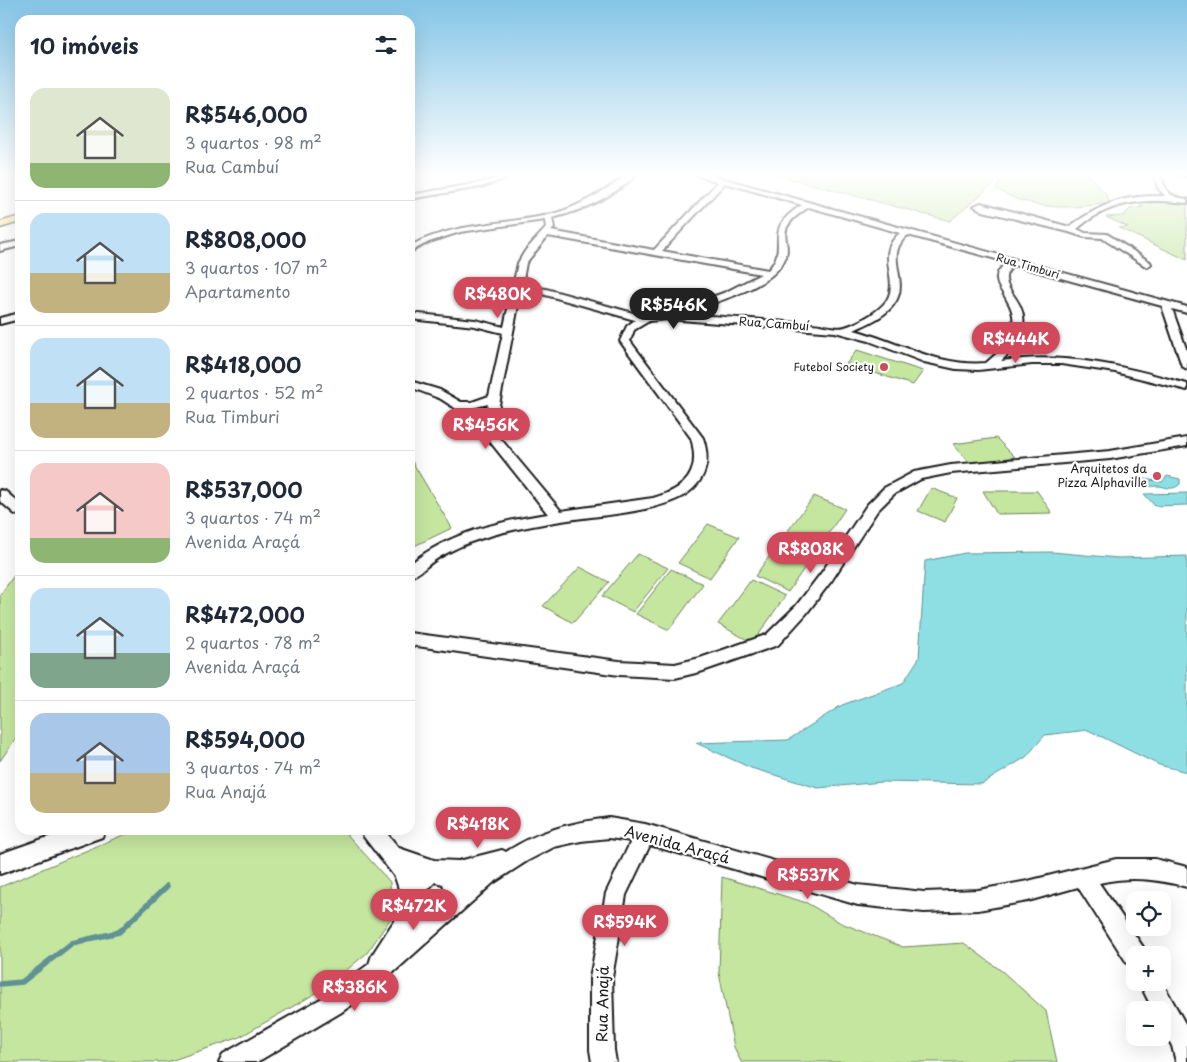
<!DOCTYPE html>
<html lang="pt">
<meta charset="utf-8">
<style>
body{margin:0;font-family:"Playpen Sans",sans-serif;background:#f2f2f3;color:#1f2937;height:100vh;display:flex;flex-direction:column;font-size:19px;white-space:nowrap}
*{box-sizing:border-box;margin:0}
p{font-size:16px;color:#747a83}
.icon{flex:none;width:28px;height:28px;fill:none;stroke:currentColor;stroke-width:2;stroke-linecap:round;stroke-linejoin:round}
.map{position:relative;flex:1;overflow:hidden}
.side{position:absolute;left:15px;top:15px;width:400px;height:820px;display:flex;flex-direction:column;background:#fff;border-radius:15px;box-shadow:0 5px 20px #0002}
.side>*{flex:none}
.fabs{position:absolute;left:1126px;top:891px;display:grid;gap:10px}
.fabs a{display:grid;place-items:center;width:45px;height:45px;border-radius:10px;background:#fff;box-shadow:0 5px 20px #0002;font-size:25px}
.price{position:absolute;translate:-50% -42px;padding:0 11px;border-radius:18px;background:#d1495b;color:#fff;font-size:16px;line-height:32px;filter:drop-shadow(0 1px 2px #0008)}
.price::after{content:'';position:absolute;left:50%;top:30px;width:15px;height:11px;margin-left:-8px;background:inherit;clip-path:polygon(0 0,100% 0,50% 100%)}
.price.on{background:#222;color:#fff}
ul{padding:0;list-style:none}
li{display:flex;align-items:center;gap:15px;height:125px;padding:0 15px}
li+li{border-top:1px solid #e0e1e3}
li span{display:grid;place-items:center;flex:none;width:140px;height:100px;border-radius:15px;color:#555}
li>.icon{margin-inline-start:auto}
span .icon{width:60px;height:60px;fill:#fffc;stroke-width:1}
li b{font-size:21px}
h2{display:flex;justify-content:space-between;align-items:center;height:60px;padding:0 15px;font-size:21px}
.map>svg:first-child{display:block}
.green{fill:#c4e69f;stroke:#70815e}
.water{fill:#8edfe4;stroke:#609194}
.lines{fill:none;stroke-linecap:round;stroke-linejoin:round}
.stream{stroke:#609194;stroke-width:5.5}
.minor-casing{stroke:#1c1c1c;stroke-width:4}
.major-casing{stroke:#1c1c1c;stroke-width:3}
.minor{fill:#fff;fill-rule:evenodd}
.major{fill:#fedf80;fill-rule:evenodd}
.poi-dot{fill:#d1495b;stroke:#fff;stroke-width:2}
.labels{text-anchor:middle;stroke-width:4.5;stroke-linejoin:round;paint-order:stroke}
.far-street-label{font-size:11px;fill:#1c1c1c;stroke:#fff}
.far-poi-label{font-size:11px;fill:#1c1c1c;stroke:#fff;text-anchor:end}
.street-label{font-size:12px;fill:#1c1c1c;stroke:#fff}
.poi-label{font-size:12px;fill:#1c1c1c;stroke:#fff;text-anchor:end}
.near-street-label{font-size:15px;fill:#1c1c1c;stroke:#fff}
</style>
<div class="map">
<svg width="1187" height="1062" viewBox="0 0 1187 1062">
<rect width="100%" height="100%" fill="#fff"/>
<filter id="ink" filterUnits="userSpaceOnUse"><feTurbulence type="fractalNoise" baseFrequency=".02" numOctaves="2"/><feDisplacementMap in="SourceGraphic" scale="10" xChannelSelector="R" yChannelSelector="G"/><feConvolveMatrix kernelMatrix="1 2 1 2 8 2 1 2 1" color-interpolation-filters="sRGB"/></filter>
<g filter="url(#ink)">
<g class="green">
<polygon points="769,173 1006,173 950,221"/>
<path d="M 1021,173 L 1086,173 L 1105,193 L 1110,203 C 1083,207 1053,210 1026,202 C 1016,200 1006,194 997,190 L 998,183 Z"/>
<polygon points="1156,201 1187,203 1187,260 1119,228 1128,227 1106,217 1123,216 1130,209 1143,207 1139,205"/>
<polygon points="857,350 923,371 913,385 846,364"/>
<polygon points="996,438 1015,457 971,464 953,444"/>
<polygon points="410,458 452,528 410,548"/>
<polygon points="931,488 957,498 945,522 918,511"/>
<polygon points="983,491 1037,491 1052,513 997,514"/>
<polygon points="814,496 845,509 820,546 787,532"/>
<polygon points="708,524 739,537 710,578 678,563"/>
<polygon points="784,536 816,551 788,592 755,576"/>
<polygon points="638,554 668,568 633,612 602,596"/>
<polygon points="20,567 20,732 0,761 0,595"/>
<polygon points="580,567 609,582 573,623 543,606"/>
<polygon points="671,569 703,584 669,630 636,614"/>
<polygon points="751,580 785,596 753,643 718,624"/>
<polygon points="135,830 343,830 390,882 391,918 367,953 325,988 238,1038 167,1062 0,1062 0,887"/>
<polygon points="722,877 807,903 841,923 903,947 964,943 1003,972 1046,1011 1057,1062 741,1062 734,1047 719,973"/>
</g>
<g class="water">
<path d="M 1167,476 L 1180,479 L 1180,484 C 1172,492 1166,486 1157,486 C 1147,486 1147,489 1137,484 L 1145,479 L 1162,482 Z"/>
<polygon points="1187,493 1187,505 1155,506 1144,494"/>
<polygon points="1052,552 1118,558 1187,556 1187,772 1159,765 1088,730 1045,735 1026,757 982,784 882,782 818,788 751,768 696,743 788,740 842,705 903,683 919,658 925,561 965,553"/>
</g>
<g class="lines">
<polyline class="stream" points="0,984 22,982 72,943 119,932 167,886"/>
<defs>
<g id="minor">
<polygon points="511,173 521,173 481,187 410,199 410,195 480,183"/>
<path d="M 630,173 L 638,173 C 616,195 582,211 552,218 L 554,228 L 551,231 L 654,250 L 718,182 L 692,173 L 703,173 L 1187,307 L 1187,313 L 1172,309 L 1187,351 L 1187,369 L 1182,366 L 1162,306 L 1014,265 C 1011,268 1006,272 1006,277 C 1005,285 1012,293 1016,299 C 1032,323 1020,343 1001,361 C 1067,352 1124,366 1187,384 L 1187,390 L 1115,372 L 1061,364 L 1032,364 L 978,370 L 956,369 L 924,362 L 869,341 L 835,332 L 667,319 L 649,321 L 634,330 L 630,341 L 703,438 C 710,459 708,477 689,492 C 663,512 601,515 568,520 C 541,524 513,529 486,537 C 469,542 450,550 435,560 C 426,566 420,574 410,577 L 410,564 C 449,533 499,521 548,514 L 472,419 L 441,399 L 410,387 L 410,381 L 440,390 L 461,402 L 472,402 L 489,396 L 503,333 L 475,326 L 410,319 L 410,313 L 475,320 L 504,327 L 518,263 L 525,251 L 546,228 L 545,220 L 460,232 L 429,242 L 410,252 L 410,246 C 456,221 507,226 556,213 C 583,205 607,189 630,173 ZM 725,183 L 802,205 C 759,232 792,244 768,270 L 662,251 ZM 809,207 L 900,233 C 874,254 900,278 887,300 C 879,312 858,323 845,327 C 836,330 821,324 811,324 C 768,320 724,317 681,314 C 710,303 764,291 782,264 C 798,240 766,234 809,207 ZM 908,235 L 1007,262 C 1002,267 996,272 997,279 C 997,287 1004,293 1007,300 C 1023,326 1007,346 986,363 C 938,367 899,342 854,330 C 869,323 887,316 896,301 C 909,278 883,255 908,235 ZM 548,236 L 761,274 L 726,292 L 668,313 L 644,316 L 546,289 L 522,285 L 526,263 ZM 521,290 L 542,294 L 635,320 L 627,326 L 620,341 L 691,438 C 701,473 686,489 653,498 L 561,511 L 494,431 ZM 488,404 L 484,420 L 472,408 Z"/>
<path d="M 1154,173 L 1161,173 C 1164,191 1169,197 1187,199 L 1187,203 C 1146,198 1109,201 1077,229 L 1085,233 L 1107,234 L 1150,262 L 1151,264 L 1147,267 L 1102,238 L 1084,237 L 1069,232 L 983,211 L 974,206 L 981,203 L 1070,227 C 1073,223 1078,221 1082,218 C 1110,200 1131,195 1165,196 L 1158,188 Z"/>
<polygon points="1178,173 1187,173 1187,176 1179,174"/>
<polygon points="20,241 20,246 0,251 0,245"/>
<polygon points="20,313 20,319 0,324 0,318"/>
<polygon points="1187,438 1187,446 1110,459 951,473 921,479 894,494 877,511 832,580 806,614 778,645 700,672 675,678 619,675 410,645 410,633 619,661 675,664 700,658 766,635 796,606 822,572 867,505 884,488 914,472 951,465 1110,451"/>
<polygon points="0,490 5,491 20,504 20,516 15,514 0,501"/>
<path d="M 609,818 L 645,824 L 858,885 L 924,892 L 978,890 L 1028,881 L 1116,859 L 1155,859 L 1187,867 L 1187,887 C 1155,879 1131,876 1099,883 L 1143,947 L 1146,955 L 1135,955 L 1135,966 L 1127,963 L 1078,887 L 1028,901 L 978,910 L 924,912 L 858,905 L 650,845 L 626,895 L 612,978 L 614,1050 L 616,1062 L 592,1062 L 590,1050 L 590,978 L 606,893 L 631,841 L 609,838 L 581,841 L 554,847 L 527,861 L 493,883 L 376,988 L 340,1013 L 257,1062 L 219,1062 L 223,1054 L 324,997 L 369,964 L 372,955 L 398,915 L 402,898 L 395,877 L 364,837 L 361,830 L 384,830 L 399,848 L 434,860 L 459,861 L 502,850 L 506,852 C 540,830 570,823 609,818 ZM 435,882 L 443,884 L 446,893 C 444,900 438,907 430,907 L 423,901 L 423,894 Z"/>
<polygon points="68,830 105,830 102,837 0,874 0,854"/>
<polygon points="1139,982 1162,982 1187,1027 1187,1062 1176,1062 1172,1046 1162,1028 1162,1010 1153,1010"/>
</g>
<polygon id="major" points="20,216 20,222 0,228 0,222"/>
</defs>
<use href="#minor" class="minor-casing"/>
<use href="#major" class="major-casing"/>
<use href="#minor" class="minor"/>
<use href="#major" class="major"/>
</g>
</g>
<linearGradient id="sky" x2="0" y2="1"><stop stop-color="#84c5e6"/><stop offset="0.54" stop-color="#fff"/><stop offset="1" stop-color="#fff" stop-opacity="0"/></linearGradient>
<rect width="1187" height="322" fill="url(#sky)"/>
<g class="poi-dot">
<circle cx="884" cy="367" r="5"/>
<circle cx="1157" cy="476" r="5"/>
</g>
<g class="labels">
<g class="far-street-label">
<text transform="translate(1028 266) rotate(16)" y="4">Rua Timburi</text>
</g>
<g class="far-poi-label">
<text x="874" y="371">Futebol Society</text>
</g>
<g class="street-label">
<text transform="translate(774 324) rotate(4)" y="4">Rua Cambuí</text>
</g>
<g class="poi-label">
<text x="1147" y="473">Arquitetos da<tspan x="1147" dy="14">Pizza Alphaville</tspan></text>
</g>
<g class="near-street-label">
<text transform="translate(677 845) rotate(15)" y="5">Avenida Araçá</text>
<text transform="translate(603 1004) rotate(-89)" y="5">Rua Anajá</text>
</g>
</g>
</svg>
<div class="fabs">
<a><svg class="icon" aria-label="locate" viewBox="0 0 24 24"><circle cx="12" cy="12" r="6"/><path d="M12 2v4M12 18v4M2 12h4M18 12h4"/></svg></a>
<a>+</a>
<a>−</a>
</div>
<b class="price" style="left:498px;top:319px">R$480K</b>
<b class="price on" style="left:674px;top:330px">R$546K</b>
<b class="price" style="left:1016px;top:364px">R$444K</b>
<b class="price" style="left:486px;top:450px">R$456K</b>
<b class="price" style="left:811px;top:574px">R$808K</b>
<b class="price" style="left:478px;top:849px">R$418K</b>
<b class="price" style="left:808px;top:900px">R$537K</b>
<b class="price" style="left:414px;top:931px">R$472K</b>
<b class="price" style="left:625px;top:947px">R$594K</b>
<b class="price" style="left:355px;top:1012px">R$386K</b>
<section class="side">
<h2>10 imóveis<svg class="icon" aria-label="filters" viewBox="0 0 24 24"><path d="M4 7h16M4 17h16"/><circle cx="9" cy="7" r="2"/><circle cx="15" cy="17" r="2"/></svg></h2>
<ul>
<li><span style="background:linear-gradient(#dfe7d0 75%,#8fb573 0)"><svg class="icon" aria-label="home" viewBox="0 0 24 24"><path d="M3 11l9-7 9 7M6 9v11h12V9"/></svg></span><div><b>R$546,000</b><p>3 quartos · 98 m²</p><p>Rua Cambuí</p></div></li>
<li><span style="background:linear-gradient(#bfe0f5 60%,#c2b280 0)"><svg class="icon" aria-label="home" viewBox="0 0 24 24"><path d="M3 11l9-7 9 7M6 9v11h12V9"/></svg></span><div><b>R$808,000</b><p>3 quartos · 107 m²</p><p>Apartamento</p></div></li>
<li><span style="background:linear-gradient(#bfe0f5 65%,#c2b280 0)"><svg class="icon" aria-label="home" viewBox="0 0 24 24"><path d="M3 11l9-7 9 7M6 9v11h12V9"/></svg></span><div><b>R$418,000</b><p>2 quartos · 52 m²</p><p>Rua Timburi</p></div></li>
<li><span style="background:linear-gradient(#f6c9c9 75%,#8fb573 0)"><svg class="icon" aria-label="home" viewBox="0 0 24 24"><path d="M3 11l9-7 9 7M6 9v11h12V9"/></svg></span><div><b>R$537,000</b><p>3 quartos · 74 m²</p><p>Avenida Araçá</p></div></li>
<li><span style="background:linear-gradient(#bfe0f5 65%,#7fa58c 0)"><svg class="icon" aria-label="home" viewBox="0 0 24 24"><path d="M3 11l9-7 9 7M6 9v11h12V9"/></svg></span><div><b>R$472,000</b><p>2 quartos · 78 m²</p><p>Avenida Araçá</p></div></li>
<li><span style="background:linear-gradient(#a9c7e8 60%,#c2b280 0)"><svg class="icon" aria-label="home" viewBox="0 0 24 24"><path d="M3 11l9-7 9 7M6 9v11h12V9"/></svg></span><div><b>R$594,000</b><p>3 quartos · 74 m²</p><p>Rua Anajá</p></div></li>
</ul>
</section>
</div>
